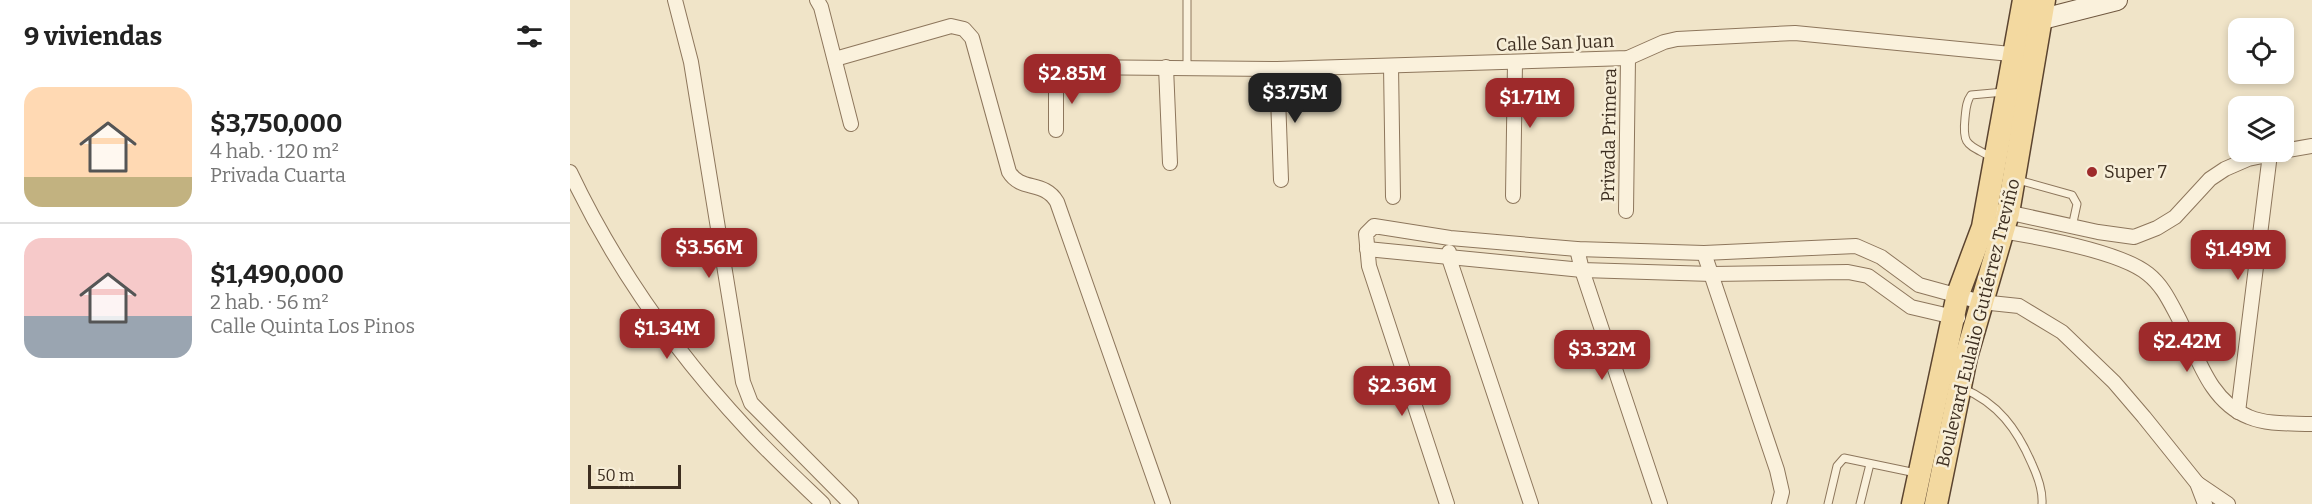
<!DOCTYPE html>
<html lang="es">
<meta charset="utf-8">
<style>
body{margin:0;font-family:Bitter,serif;background:#f2f2f2;color:#222;height:100vh;display:flex;flex-direction:column;font-size:22px;white-space:nowrap}
*{box-sizing:border-box;margin:0}
p{font-size:20px;color:#767676}
.icon{flex:none;width:33px;height:33px;fill:none;stroke:currentColor;stroke-width:2;stroke-linecap:round;stroke-linejoin:round}
.map{position:relative;flex:1;overflow:hidden}
.panel{display:flex;flex-direction:column;background:#fff;width:570px}
.panel>*{flex:none}
.buttons{position:absolute;left:1658px;top:18px;display:grid;gap:12px}
.buttons a{display:grid;place-items:center;width:66px;height:66px;border-radius:12px;background:#fff;box-shadow:0 3px 9px #0003;font-size:30px}
.scale{position:absolute;left:18px;bottom:15px;width:93px;box-sizing:border-box;padding-left:6px;border:3px solid #3d2e20;border-top:0;font-size:16px;line-height:21px;white-space:nowrap;color:#3d2e20;-webkit-text-stroke:4px #f7eed8;paint-order:stroke}
.price{position:absolute;translate:-50% -51px;padding:0 14px;border-radius:12px;background:#9e2a2b;color:#fff;font-size:20px;line-height:39px;filter:drop-shadow(0 2px 3px #0008)}
.price::after{content:'';position:absolute;left:50%;top:36px;width:18px;height:14px;margin-left:-9px;background:inherit;clip-path:polygon(0 0,100% 0,50% 100%)}
.price.on{background:#222;color:#fff}
ul{padding:0;list-style:none}
li{display:flex;align-items:center;gap:18px;height:150px;padding:0 24px}
li+li{border-top:2px solid #e0e0e0}
li span{display:grid;place-items:center;flex:none;width:168px;height:120px;border-radius:18px;color:#555}
li>.icon{margin-inline-start:auto}
span .icon{width:72px;height:72px;fill:#fffc;stroke-width:1}
li b{font-size:26px}
h2{display:flex;justify-content:space-between;align-items:center;height:72px;padding:0 24px;font-size:26px}
main{display:flex;flex:1;min-height:0}
.map>svg:first-child{display:block}
.lines{fill:none;stroke-linecap:round;stroke-linejoin:round}
.lane-casing{stroke:#8d765c;stroke-width:9}
.street-casing{stroke:#8d765c;stroke-width:16}
.secondary-casing{stroke:#6f573f;stroke-width:22}
.primary-casing{stroke:#5b4430;stroke-width:25}
.lane{stroke:#faf1dc;stroke-width:7}
.street{stroke:#faf1dc;stroke-width:14}
.secondary{stroke:#faf1dc;stroke-width:20}
.primary{stroke:#f3d9a0;stroke-width:22}
.poi-dot{fill:#9e2a2b;stroke:#f7eed8;stroke-width:2}
.labels{text-anchor:middle;stroke-width:5;stroke-linejoin:round;paint-order:stroke}
.street-label{font-size:18px;fill:#3d2e20;stroke:#f7eed8}
.poi-label{font-size:18px;fill:#3d2e20;stroke:#f7eed8;text-anchor:start}
</style>
<main>
<section class="panel">
<h2>9 viviendas<svg class="icon" aria-label="filters" viewBox="0 0 24 24"><path d="M4 7h16M4 17h16"/><circle cx="9" cy="7" r="2"/><circle cx="15" cy="17" r="2"/></svg></h2>
<ul>
<li><span style="background:linear-gradient(#ffd9b3 75%,#c2b280 0)"><svg class="icon" aria-label="home" viewBox="0 0 24 24"><path d="M3 11l9-7 9 7M6 9v11h12V9"/></svg></span><div><b>$3,750,000</b><p>4 hab. · 120 m²</p><p>Privada Cuarta</p></div></li>
<li><span style="background:linear-gradient(#f6c9c9 65%,#9aa5b1 0)"><svg class="icon" aria-label="home" viewBox="0 0 24 24"><path d="M3 11l9-7 9 7M6 9v11h12V9"/></svg></span><div><b>$1,490,000</b><p>2 hab. · 56 m²</p><p>Calle Quinta Los Pinos</p></div></li>
</ul>
</section>
<div class="map">
<svg width="1742" height="504" viewBox="0 0 1742 504">
<rect width="100%" height="100%" fill="#f0e4c8"/>
<g class="lines">
<defs>
<g id="lane">
<polyline points="617,0 617,67"/>
<path d="M 1421,157 C 1398,144 1392,146 1395,118 C 1396,109 1396,102 1401,95 L 1434,92"/>
<polyline points="1448,180 1502,195 1507,204 1502,227"/>
<path d="M 1392,388 C 1428,403 1447,429 1462,464 C 1468,477 1473,490 1472,504"/>
<polyline points="1258,504 1267,466 1274,458 1346,473"/>
<polyline points="1290,504 1300,464"/>
</g>
<g id="street">
<polyline points="105,0 121,62 173,382 181,403 281,504"/>
<polyline points="247,0 251,7 281,124"/>
<path d="M 265,59 L 381,26 L 394,29 L 402,38 L 439,172 C 451,192 474,180 487,202 L 593,504"/>
<polyline points="821,66 823,197"/>
<polyline points="596,67 600,163"/>
<polyline points="707,69 711,180"/>
<polyline points="486,130 486,77 491,71 500,67 707,69 1058,58 1094,42 1107,39 1225,33 1451,55"/>
<polyline points="1713,151 1742,146"/>
<path d="M 0,172 C 45,267 107,354 178,430 C 202,456 228,480 253,504"/>
<polyline points="943,196 945,63"/>
<polyline points="1056,211 1058,58"/>
<polyline points="1432,211 1528,232 1564,237 1587,228 1605,217 1640,179 1655,169 1678,159 1712,152"/>
<path d="M 1426,230 C 1463,236 1550,251 1578,274 C 1592,285 1599,300 1607,315 C 1626,350 1637,401 1679,417 C 1698,425 1721,423 1742,424"/>
<polyline points="797,249 1012,270 1142,274 1278,272 1298,276 1341,307 1388,318"/>
<polyline points="1007,249 1012,270 1090,504"/>
<polyline points="879,252 879,258 961,504"/>
<polyline points="1134,253 1207,470 1212,492 1209,504"/>
<polyline points="1668,412 1700,154"/>
<polyline points="1627,483 1658,504"/>
<polyline points="877,504 799,266 796,234 804,226 880,238 1007,249 1134,253 1286,246 1311,257 1349,285 1411,302 1449,306 1492,332 1544,382 1574,417 1627,483 1635,504"/>
</g>
<polyline id="secondary" points="1457,23 1547,0"/>
<g id="primary">
<polyline points="1343,504 1388,294 1413,227 1454,0"/>
<polyline points="1366,504 1396,357 1438,213 1474,0"/>
</g>
</defs>
<use href="#lane" class="lane-casing"/>
<use href="#street" class="street-casing"/>
<use href="#secondary" class="secondary-casing"/>
<use href="#primary" class="primary-casing"/>
<use href="#lane" class="lane"/>
<use href="#street" class="street"/>
<use href="#secondary" class="secondary"/>
<use href="#primary" class="primary"/>
</g>
<circle class="poi-dot" cx="1522" cy="172" r="6"/>
<g class="labels">
<g class="street-label">
<text transform="translate(985 43) rotate(-2)" y="6">Calle San Juan</text>
<text transform="translate(1039 135) rotate(-89)" y="6">Privada Primera</text>
<text transform="translate(1408 323) rotate(-76)" y="6">Boulevard Eulalio Gutiérrez Treviño</text>
</g>
<g class="poi-label">
<text x="1534" y="178">Super 7</text>
</g>
</g>
</svg>
<div class="buttons">
<a><svg class="icon" aria-label="locate" viewBox="0 0 24 24"><circle cx="12" cy="12" r="6"/><path d="M12 2v4M12 18v4M2 12h4M18 12h4"/></svg></a>
<a><svg class="icon" aria-label="layers" viewBox="0 0 24 24"><path d="M12 4l9 5-9 5-9-5zM3 14l9 5 9-5"/></svg></a>
</div>
<div class="scale">50 m</div>
<b class="price" style="left:502px;top:105px">$2.85M</b>
<b class="price on" style="left:725px;top:124px">$3.75M</b>
<b class="price" style="left:960px;top:129px">$1.71M</b>
<b class="price" style="left:139px;top:279px">$3.56M</b>
<b class="price" style="left:1668px;top:281px">$1.49M</b>
<b class="price" style="left:97px;top:360px">$1.34M</b>
<b class="price" style="left:1617px;top:373px">$2.42M</b>
<b class="price" style="left:1032px;top:381px">$3.32M</b>
<b class="price" style="left:832px;top:417px">$2.36M</b>
</div>
</main>
